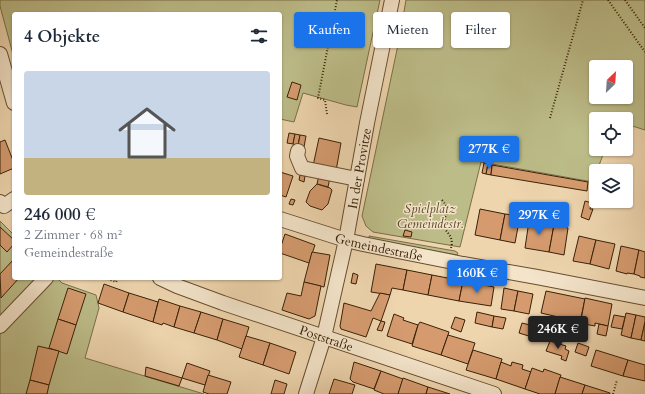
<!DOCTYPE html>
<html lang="de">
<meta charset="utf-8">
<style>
body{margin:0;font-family:Cardo,serif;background:#f6f6f7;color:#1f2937;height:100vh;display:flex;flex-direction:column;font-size:15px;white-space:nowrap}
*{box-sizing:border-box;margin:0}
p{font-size:13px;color:#747a83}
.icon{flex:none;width:22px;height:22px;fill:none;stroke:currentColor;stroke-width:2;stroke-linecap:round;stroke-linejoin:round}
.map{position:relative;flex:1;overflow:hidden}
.side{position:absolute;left:12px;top:12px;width:270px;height:268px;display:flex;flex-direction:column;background:#fff;border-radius:4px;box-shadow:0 1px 3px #0004}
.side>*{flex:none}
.hud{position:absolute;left:294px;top:12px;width:291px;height:36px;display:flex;gap:8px}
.needle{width:26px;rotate:25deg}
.tools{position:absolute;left:589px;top:60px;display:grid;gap:8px}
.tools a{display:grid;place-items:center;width:44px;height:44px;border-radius:4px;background:#fff;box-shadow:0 1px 3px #0004;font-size:20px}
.price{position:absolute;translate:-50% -34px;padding:0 9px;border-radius:4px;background:#1a73e8;color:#fff;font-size:13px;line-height:26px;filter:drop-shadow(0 1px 2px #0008)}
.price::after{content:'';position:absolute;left:50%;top:24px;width:12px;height:9px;margin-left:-6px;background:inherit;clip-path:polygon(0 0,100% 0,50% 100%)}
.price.active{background:#222;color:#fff}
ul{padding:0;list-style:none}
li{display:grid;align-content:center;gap:8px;height:212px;padding:0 12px}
li span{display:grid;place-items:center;height:124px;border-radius:4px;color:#555}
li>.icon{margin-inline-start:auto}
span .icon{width:72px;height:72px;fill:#fffc;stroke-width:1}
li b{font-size:17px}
h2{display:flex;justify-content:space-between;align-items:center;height:48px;padding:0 12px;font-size:17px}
.chip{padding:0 14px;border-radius:4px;background:#fff;box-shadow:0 1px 3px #0004;font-size:14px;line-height:36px}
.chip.active{background:#1a73e8;color:#fff}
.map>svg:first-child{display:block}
.green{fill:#bcbc88;stroke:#7a6e48;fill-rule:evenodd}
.building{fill:#d59b6f;stroke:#392107}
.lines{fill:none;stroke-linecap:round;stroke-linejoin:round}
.minor-casing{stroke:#664e31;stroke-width:16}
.path{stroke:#392107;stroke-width:2;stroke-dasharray:1 2;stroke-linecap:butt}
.minor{stroke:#f4e4ca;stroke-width:14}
.labels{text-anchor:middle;stroke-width:3;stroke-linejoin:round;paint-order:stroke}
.street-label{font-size:13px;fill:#392107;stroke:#f4e4ca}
.park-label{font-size:13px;font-style:italic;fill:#5a4827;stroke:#f4e4ca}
</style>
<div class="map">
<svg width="645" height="394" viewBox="0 0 645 394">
<rect width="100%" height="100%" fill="#eed5ae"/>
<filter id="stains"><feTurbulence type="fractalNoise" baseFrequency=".005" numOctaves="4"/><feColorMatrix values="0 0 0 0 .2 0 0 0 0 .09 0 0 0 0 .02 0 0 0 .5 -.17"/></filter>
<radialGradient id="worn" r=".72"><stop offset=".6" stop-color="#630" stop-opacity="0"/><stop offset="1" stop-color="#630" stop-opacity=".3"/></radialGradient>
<g class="green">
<polygon points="0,0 380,0 357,107 346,105 303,93 294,122 280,119 280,14 14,14 14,58 0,6"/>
<path d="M 406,0 L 645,0 L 645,130 L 626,124 L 626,119 L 596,119 L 596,149 L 605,149 L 597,171 L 596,171 L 596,174 L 593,182 L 481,162 L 460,247 L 373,232 L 366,226 L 362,216 L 399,40 ZM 596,67 L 626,67 L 626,97 L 596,97 Z"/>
<polygon points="0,221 14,235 14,278 57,278 62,283 96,295 99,308 85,358 204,394 0,394"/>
<polygon points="369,236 455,251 458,253 457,255 369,239"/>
</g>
<g class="building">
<polygon points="292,82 301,85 297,100 287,97"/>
<polygon points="289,133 295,134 293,144 287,143"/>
<polygon points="295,134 300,135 298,146 293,144"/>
<polygon points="300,135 306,136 304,147 298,146"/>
<polygon points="319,138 341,143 336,171 313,166"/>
<polygon points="5,140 14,163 14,168 0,174 0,142"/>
<polygon points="484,163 488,164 486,174 482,173"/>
<polygon points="488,164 492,165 491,175 486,174"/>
<polygon points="492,165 588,182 587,191 491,175"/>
<polygon points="280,172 293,176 286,197 280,195"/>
<polygon points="300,175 305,176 304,182 299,180"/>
<polygon points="319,175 330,177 328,187 317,184"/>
<polygon points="317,184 330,188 332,190 328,204 322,210 310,206 306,202 310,191"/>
<polygon points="291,199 295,200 293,205 289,204"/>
<polygon points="585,201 592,203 590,209 593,209 589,220 581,217"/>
<polygon points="480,209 505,214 500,240 475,235"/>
<polygon points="505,214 520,216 515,243 500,240"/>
<polygon points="529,221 554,225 549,252 525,248"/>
<polygon points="554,225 568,228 564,255 549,252"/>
<polygon points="0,227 14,240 14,244 7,252 0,245"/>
<polygon points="405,230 412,232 411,237 403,236"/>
<polygon points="285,234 315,245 309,263 280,253 280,249"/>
<polygon points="579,236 596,240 590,264 573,261"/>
<polygon points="596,240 615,244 609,269 590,264"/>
<polygon points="621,246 639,250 634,274 627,273 627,274 616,271"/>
<polygon points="639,250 645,252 645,278 640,277 640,276 634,274"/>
<polygon points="312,252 330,255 324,287 304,282 309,263"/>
<polygon points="14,259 14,278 19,278 1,298 0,274"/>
<polygon points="376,264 407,270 403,290 392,288 390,295 371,292"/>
<polygon points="407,270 432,275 428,295 403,290"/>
<polygon points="353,273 358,275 356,284 351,283"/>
<polygon points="432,275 463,281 459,301 428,295"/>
<polygon points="463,281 494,287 491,306 459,301"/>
<polygon points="304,282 321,286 315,316 309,319 282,310 287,293 301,296"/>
<polygon points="104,284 129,293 123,312 98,303"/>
<polygon points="68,288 86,294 76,325 58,319"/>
<polygon points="504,288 518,291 514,311 501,309"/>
<polygon points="518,291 533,294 529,314 514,311"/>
<polygon points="546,291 585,299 580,322 541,313"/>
<polygon points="129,293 158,302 153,322 123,312"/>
<polygon points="380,293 390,295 381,321 373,318 366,337 341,329 340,326 344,303 371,311"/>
<polygon points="585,298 612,304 608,326 595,323 595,326 584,324 585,321 581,320"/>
<polygon points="159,299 180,306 174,327 163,323 162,325 153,322"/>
<polygon points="180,306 201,312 194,333 174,327"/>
<polygon points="201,312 223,319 217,340 194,333"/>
<polygon points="477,312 494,316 492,327 475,323"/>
<polygon points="626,313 636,315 631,338 621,335"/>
<polygon points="394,314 404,318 403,320 418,325 412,344 387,336"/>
<polygon points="614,315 625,317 622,329 611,327"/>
<polygon points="636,315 645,317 645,322 641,340 631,338"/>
<polygon points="494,316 506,318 503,329 492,327"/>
<polygon points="455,317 465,320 461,332 451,328"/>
<polygon points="58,319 76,325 67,354 49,348"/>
<polygon points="223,319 249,327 242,349 217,340"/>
<polygon points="381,321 385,322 382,331 377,330"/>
<polygon points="420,322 449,332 441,355 412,346 418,325"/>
<polygon points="645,322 645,341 641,340"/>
<polygon points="522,323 534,326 532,337 519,333"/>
<polygon points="599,324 608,326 606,336 597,334"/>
<polygon points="534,326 548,330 546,340 532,337"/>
<polygon points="448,335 475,343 468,364 441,355"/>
<polygon points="246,336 270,343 263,365 239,357"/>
<polygon points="550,341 566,346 565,349 569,351 566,361 561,359 562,356 546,351"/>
<polygon points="270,343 296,352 289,374 263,365"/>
<polygon points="578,343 589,347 586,356 575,352"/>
<polygon points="38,346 59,351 49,385 30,380"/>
<polygon points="473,350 502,359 496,379 466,370"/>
<polygon points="596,350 628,360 623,376 591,366"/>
<polygon points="628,360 645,365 645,381 623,376"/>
<polygon points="354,362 381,371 374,389 353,382 350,379"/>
<polygon points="501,362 511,366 512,362 523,365 522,369 531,372 525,389 496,379"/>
<polygon points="187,363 210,371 205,385 182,378"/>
<polygon points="146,367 182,378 179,386 145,376"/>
<polygon points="532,368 543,372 544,369 561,375 555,394 540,394 525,389"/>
<polygon points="381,371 403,379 398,394 384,394 374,390"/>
<polygon points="208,375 231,382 227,394 209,394 203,392"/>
<polygon points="560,377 585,385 582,394 555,394"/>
<polygon points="403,378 428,387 426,394 398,394"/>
<polygon points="334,379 355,385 352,394 329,394"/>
<polygon points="30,380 49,385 47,394 26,394"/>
<polygon points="275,380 287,384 284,394 271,394"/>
<polygon points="585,385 610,393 610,394 582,394"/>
<polygon points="428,387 450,394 426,394"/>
</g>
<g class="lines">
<defs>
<g id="minor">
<polyline points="0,54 14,103"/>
<polyline points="298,151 297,156 302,168 357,179"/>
<polyline points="0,202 4,206 14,199"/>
<path id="s1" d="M 280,219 L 346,240 L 363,244 L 463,264 L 537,277 L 645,298"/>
<path id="s2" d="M 160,278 L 177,286 L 223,303 L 494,394"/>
<polyline points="0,326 46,278"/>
<path id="s3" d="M 306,394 L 324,337 L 346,240 L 367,123 L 392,0"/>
</g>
</defs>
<use href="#minor" class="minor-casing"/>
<g class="path">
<polyline points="608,0 645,52"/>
<polyline points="625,0 645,28"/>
<polyline points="327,114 325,100 318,98 337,0"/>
<polyline points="550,118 583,0"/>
<path d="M 442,200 C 453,213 444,212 444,224 C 444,230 449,233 451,238 C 452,241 452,245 451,248"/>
<polyline points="105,278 116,282 118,278"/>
<polyline points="613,394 617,380"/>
</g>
<use href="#minor" class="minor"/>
</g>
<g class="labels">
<g class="street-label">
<text dy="5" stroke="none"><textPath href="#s3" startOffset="232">In der Provitze</textPath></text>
<text dy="5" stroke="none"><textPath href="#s1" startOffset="103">Gemeindestraße</textPath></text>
<text dy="5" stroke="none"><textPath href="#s2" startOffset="177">Poststraße</textPath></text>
</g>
<g class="park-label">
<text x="430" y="213">Spielplatz<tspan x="430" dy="15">Gemeindestr.</tspan></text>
</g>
</g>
<rect width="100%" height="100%" filter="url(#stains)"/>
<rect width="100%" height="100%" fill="url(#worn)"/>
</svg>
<div class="tools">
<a><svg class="needle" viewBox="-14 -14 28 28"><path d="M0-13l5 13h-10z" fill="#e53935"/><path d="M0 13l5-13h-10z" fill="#747a83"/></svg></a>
<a><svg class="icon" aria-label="locate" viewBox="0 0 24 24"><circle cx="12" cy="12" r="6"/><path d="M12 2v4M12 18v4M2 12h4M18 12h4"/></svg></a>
<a><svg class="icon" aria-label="layers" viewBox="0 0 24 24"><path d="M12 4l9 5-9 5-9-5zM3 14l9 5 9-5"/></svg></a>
</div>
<b class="price" style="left:489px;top:170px">277K €</b>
<b class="price" style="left:539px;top:236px">297K €</b>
<b class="price" style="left:477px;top:294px">160K €</b>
<b class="price active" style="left:558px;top:350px">246K €</b>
<div class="hud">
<a class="chip active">Kaufen</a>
<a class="chip">Mieten</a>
<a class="chip">Filter</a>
</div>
<section class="side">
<h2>4 Objekte<svg class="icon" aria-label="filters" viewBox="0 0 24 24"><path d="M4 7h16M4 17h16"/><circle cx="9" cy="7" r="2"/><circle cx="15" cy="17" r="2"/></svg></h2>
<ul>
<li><span style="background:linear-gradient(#c9d6e8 70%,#c2b280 0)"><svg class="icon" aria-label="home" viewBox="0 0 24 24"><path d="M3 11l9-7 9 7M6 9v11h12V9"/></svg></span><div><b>246 000 €</b><p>2 Zimmer · 68 m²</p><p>Gemeindestraße</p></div></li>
</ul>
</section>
</div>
